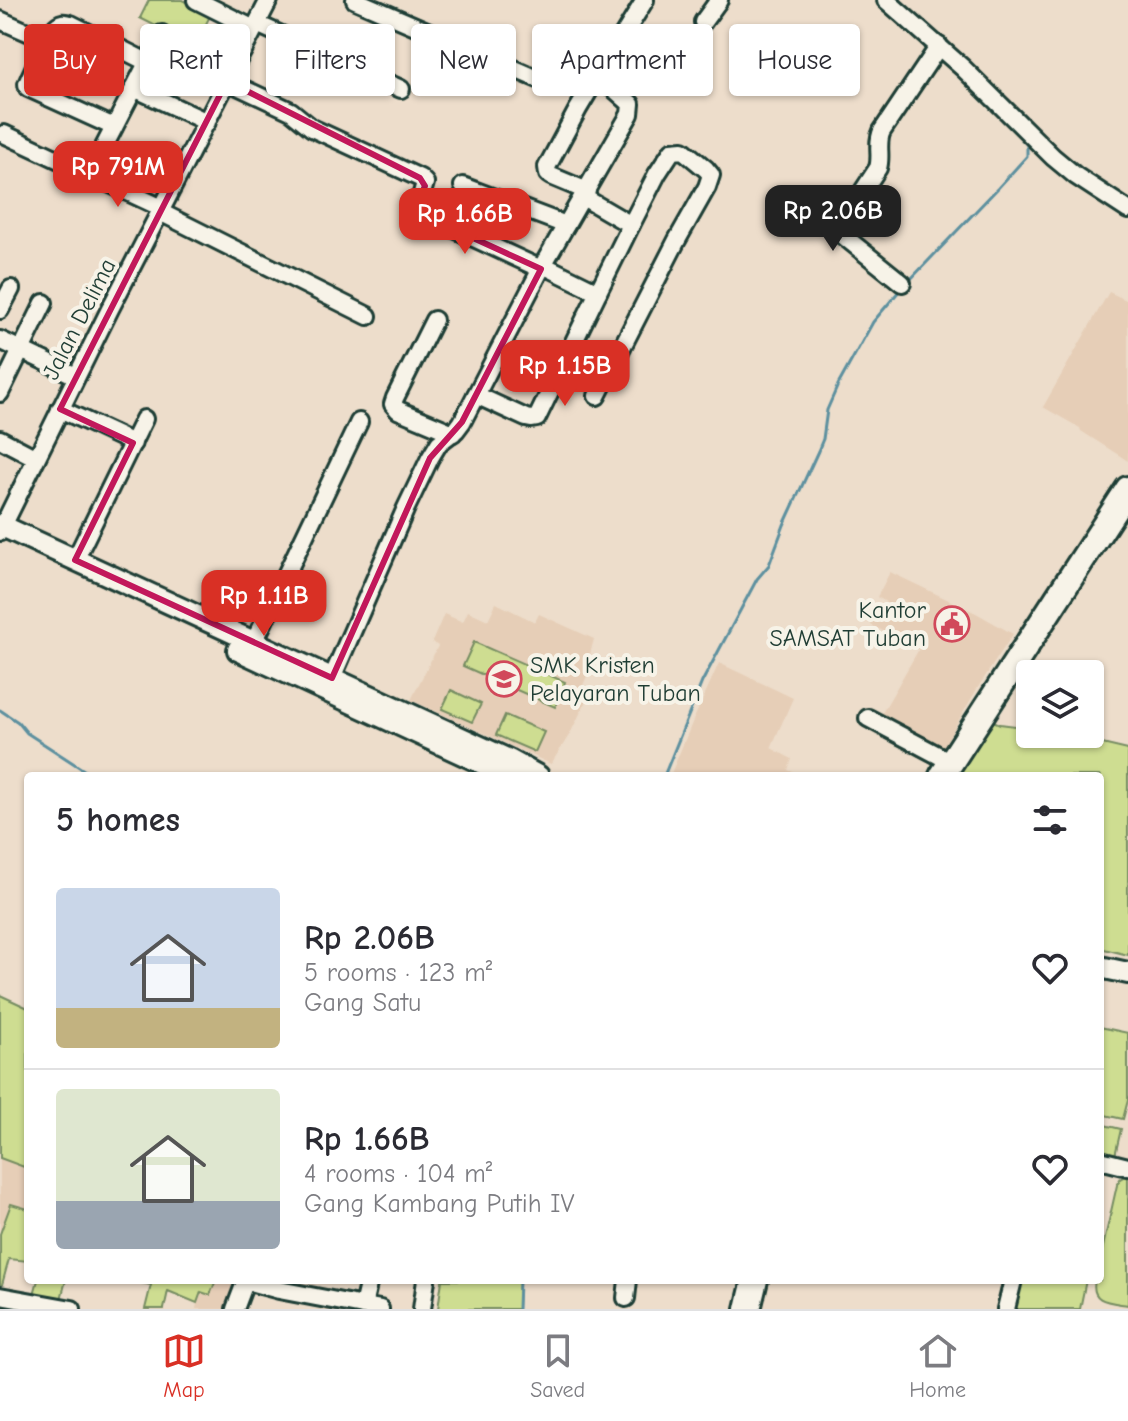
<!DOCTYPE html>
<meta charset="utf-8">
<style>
body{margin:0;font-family:"Comic Neue",sans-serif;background:#f7f7f7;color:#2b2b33;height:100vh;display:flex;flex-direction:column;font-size:30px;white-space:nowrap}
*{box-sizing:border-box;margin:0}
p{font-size:26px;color:#7c7c81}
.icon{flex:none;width:44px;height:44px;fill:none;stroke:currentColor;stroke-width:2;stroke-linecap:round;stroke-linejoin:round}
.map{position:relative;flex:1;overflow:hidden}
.details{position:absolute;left:24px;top:772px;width:1080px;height:512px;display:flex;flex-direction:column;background:#fff;border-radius:8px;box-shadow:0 2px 6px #0004}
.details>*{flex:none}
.hud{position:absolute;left:24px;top:24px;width:1080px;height:72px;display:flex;gap:16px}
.controls{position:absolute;left:1016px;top:660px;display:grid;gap:16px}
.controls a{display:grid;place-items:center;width:88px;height:88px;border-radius:8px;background:#fff;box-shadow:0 2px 6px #0004;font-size:40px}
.price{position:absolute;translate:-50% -68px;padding:0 18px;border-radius:16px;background:#d93025;color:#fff;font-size:26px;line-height:52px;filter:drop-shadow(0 2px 4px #0008)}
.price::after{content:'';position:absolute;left:50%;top:48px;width:24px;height:18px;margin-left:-12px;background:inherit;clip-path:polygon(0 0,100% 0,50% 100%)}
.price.current{background:#222;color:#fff}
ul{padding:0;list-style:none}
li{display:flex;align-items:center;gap:24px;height:200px;padding:0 32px}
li+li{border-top:2px solid #e1e1e2}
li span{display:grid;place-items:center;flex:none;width:224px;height:160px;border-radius:8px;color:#555}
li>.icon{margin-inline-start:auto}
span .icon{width:96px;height:96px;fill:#fffc;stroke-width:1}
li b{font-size:34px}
h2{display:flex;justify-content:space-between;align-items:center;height:96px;padding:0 32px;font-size:34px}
.tag{padding:0 28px;border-radius:8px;background:#fff;box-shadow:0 2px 6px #0004;font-size:28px;line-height:72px}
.tag.current{background:#d93025;color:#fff}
.menu{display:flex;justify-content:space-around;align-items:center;height:112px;border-top:2px solid #e1e1e2;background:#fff;font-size:22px;color:#7c7c81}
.menu a{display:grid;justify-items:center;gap:4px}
.menu .current{color:#d93025}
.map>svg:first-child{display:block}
.built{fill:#e6ceb7}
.green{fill:#cedd91;stroke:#768d62;stroke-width:2}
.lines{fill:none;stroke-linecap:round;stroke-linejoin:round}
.stream{stroke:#5d909f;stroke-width:3}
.minor-casing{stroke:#1f3d34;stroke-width:22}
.major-casing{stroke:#1f3d34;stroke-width:26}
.highway-casing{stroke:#1f3d34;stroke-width:30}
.minor{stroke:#f7f3e8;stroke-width:16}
.major{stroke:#f7f3e8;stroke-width:20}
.highway{stroke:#f7f3e8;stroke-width:24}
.marked{fill:none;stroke:#c2185b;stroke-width:6;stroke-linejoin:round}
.labels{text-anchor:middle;stroke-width:8;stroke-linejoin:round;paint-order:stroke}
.street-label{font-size:24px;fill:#1f3d34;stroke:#f7f3e8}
.poi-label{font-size:24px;fill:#1f3d34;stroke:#f7f3e8;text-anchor:end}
</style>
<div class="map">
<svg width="1128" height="1309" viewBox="0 0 1128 1309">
<rect width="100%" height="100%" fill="#edddcb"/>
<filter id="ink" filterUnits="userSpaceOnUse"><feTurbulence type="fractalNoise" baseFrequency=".0125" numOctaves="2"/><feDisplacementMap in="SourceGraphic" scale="16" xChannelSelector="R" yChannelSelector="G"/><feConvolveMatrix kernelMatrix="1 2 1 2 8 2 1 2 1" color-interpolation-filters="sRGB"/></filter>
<g filter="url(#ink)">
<g class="built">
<polygon points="1109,292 1128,301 1128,461 1081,431 1080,428 1043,407"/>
<polygon points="890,572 976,613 1013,634 977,689 939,754 878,720 919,649 871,625 877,612 880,613 886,602 877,597"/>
<polygon points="496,603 535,622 539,614 594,639 588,662 592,665 580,692 588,697 571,732 551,764 411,700 438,646 432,642 444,614 463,622 468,611 488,620"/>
<polygon points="719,663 793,698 771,748 792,759 788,770 802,776 670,776 692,723"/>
<polygon points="0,995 28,1008 28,1261 0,1257"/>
<polygon points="128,1280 242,1280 231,1309 196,1309 197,1303 185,1297 151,1285"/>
</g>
<g class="green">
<polygon points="149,0 182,0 211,14 195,46 140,18"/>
<polygon points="474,642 565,682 555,707 463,666"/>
<polygon points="451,690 481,704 472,722 442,709"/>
<polygon points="505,715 544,732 535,752 496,735"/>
<polygon points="986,718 1000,724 1030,728 1030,734 1060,734 1128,750 1128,955 1100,948 1100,776 951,776"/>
<polygon points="0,995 28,1008 28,1157 24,1167 0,1158"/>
<polygon points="1100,1027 1128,1033 1128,1100 1123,1119 1100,1114"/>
<polygon points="1100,1124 1121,1129 1114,1160 1100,1157"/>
<path d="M 1125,1176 L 1128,1176 L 1128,1305 C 1110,1302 1090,1303 1095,1280 L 1100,1280 L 1100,1260 L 1117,1185 L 1120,1179 Z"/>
<polygon points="11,1204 28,1209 28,1261 9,1259 0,1292 0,1234"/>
<polygon points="38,1280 66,1280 60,1303 33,1298"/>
<polygon points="128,1280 216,1280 210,1295 201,1292 197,1303 168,1291 164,1309 145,1309 151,1285"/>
<polygon points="442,1280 519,1280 518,1309 438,1309"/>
<polygon points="1018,1280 1086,1280 1080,1309 1012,1309"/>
</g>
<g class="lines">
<g class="stream">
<polyline points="908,282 998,188 1027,156 1027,145 1011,127"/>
<polyline points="0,710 18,722 27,733 93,776"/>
<polyline points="664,776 702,682 757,579 769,565 784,525 818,451 823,439 827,410 838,385 873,322 900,290"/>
<polyline points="518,1309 519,1280"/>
</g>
<defs>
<g id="minor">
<polyline points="196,0 254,29"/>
<polyline points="355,0 538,79"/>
<polyline points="886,0 963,68 1053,157 1076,176 1128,210"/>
<polyline points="0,20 48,41"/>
<polyline points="703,22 719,0"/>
<polyline points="257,24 401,89"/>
<polyline points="227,81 291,111 312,128 420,178 425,183 417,210 420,213 541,269"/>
<polyline points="134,88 207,122"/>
<path d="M 114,127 L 28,88 L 27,84 L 30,77 C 35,67 50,30 58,25 C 63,21 65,23 71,24 L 147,62"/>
<polyline points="4,134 162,208"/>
<polyline points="90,174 162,34"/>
<polyline points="463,186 566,225"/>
<polyline points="587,191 551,176 548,174 547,167 578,109 603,67"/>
<polyline points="583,197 631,225 657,174 672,151 683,150 706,169 711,175 707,187 677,240 597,396"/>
<polyline points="160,212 368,316"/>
<polyline points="543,265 598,292 631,225"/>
<path d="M 902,283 L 841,234 L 838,229 L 878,168 C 882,156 876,143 882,131 L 939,46"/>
<polyline points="0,310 11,289"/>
<polyline points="434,320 395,398 393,404 398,410 453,433"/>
<polyline points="0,340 76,376"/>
<polyline points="0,393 44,303"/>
<polyline points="476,395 526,418 531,419 537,418 598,292"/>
<polyline points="60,409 133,443"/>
<polyline points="0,439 36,458"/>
<polyline points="0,532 110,309 269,0"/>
<polyline points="75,560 144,419"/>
<polyline points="254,642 359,422"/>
<polyline points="332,678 406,508 430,458 439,443 456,430 462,422 543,265 630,114 631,104 603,79 602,70 645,0"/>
<polyline points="868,718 951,762"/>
<polyline points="1100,1160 1128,1167"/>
<polyline points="246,1281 279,1290 363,1306 369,1280"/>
<polyline points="0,1296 72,1309"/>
<polyline points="626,1298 628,1280"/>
<polyline points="363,1306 380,1309"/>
<polyline points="235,1309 246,1280"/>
<polyline points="422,1309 426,1280"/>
<polyline points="1006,1309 1013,1280"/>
</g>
<g id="major">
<polyline points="0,525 509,760 538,776"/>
<polyline points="238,650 510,776"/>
<polyline points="1100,967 1128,973"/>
</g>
<g id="highway">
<polyline points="942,776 1128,489"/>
<polyline points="748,1309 755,1280"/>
</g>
</defs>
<use href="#minor" class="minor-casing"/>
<use href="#major" class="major-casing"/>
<use href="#highway" class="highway-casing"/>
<use href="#minor" class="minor"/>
<use href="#major" class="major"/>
<use href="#highway" class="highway"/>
</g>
</g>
<path class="marked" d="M 227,81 L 420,178 L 425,186 L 414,211 L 541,269 L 462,422 L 430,458 L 332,678 L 75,560 L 133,443 L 60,409 Z"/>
<defs>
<symbol id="civic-ring" viewBox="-11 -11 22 22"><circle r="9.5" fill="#f7f3e8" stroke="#d1495b" stroke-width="1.5"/><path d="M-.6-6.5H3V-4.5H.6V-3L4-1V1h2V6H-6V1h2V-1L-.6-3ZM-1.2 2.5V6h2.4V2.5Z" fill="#d1495b"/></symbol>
<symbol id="school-ring" viewBox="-11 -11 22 22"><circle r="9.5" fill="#f7f3e8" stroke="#d1495b" stroke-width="1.5"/><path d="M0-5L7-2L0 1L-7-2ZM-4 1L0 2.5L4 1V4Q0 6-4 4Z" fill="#d1495b"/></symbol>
</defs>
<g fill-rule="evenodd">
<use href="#civic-ring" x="932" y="604" width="40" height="40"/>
<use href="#school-ring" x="484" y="659" width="40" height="40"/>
</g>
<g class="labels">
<g class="street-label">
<text transform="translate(79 319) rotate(-63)" y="8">Jalan Delima</text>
</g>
<g class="poi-label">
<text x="926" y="618">Kantor<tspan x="926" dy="28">SAMSAT Tuban</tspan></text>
<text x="530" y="673" text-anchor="start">SMK Kristen<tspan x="530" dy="28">Pelayaran Tuban</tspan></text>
</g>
</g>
</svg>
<div class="controls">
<a><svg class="icon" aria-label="layers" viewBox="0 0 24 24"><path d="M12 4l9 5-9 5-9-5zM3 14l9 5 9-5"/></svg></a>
</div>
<b class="price" style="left:118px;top:209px">Rp 791M</b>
<b class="price current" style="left:833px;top:253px">Rp 2.06B</b>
<b class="price" style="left:465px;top:256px">Rp 1.66B</b>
<b class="price" style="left:565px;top:408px">Rp 1.15B</b>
<b class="price" style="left:264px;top:638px">Rp 1.11B</b>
<div class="hud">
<a class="tag current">Buy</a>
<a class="tag">Rent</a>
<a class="tag">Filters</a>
<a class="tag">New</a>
<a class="tag">Apartment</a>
<a class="tag">House</a>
</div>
<section class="details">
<h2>5 homes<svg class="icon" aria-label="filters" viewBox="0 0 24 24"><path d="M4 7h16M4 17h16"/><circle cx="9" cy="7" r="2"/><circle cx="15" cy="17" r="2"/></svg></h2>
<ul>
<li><span style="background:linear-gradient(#c9d6e8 75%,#c2b280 0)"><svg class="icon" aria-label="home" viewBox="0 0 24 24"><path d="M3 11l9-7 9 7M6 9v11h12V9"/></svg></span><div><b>Rp 2.06B</b><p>5 rooms · 123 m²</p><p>Gang Satu</p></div><svg class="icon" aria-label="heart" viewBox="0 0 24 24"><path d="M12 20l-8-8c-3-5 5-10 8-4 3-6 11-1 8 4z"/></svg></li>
<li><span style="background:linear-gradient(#dfe7d0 70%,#9aa5b1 0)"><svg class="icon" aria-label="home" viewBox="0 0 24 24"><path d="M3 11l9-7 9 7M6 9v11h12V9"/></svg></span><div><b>Rp 1.66B</b><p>4 rooms · 104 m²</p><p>Gang Kambang Putih IV</p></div><svg class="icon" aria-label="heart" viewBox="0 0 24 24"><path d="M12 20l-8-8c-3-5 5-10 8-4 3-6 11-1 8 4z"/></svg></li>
</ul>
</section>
</div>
<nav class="menu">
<a class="current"><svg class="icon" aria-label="map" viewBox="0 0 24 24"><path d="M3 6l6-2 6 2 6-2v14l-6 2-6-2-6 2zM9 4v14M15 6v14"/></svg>Map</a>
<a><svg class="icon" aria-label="saved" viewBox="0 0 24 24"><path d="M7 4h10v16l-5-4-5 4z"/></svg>Saved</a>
<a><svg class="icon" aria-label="home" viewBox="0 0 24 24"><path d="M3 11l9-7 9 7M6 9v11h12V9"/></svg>Home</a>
</nav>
